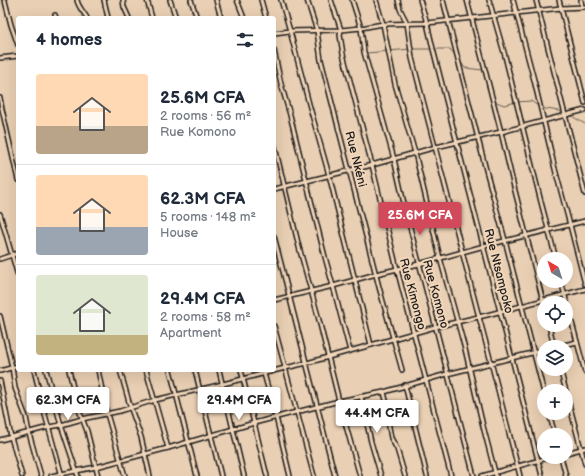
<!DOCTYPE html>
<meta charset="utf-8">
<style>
body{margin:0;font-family:"Balsamiq Sans",sans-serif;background:#f6f6f7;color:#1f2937;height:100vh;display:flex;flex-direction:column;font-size:15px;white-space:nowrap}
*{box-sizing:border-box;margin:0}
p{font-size:13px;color:#747a83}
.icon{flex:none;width:22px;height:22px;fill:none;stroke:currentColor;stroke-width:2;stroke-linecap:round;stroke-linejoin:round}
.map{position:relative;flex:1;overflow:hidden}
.sheet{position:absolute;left:16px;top:16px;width:260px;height:356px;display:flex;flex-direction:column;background:#fff;border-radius:4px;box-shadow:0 4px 16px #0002}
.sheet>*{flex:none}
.needle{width:26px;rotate:321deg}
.fabs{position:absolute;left:537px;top:252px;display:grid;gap:8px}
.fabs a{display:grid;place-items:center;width:36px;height:36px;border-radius:50%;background:#fff;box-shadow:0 4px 16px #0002;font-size:20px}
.price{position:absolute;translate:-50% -34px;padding:0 9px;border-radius:4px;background:#fff;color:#222;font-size:13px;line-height:26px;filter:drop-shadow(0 1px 2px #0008)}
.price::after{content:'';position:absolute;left:50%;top:24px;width:12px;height:9px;margin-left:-6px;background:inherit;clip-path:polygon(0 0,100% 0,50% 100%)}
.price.active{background:#d1495b;color:#fff}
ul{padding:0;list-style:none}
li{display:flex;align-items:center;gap:12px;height:100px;padding:0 20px}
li+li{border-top:1px solid #e0e1e3}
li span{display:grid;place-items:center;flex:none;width:112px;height:80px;border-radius:4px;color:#555}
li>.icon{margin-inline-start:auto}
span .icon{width:48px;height:48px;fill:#fffc;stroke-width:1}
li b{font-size:17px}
h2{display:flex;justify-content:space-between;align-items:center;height:48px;padding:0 20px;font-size:17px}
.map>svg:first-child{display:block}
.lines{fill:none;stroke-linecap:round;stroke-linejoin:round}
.stream{stroke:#685e54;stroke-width:1}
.street-casing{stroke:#1c1c1c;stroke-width:6}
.street{stroke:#f2d6b9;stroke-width:3}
.labels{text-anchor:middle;stroke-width:4;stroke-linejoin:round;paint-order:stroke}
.street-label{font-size:12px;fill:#1c1c1c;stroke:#f2d6b9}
</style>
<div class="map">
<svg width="585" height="476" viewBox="0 0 585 476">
<rect width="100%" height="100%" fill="#e9cfb3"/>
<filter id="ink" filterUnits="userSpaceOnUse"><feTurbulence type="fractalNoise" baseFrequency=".025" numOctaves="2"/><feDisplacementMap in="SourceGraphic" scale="8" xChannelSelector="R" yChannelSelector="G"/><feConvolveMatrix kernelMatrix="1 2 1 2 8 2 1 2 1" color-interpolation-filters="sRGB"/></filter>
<g filter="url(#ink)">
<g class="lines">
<g class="stream">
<polyline points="367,53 411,49 450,49 455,55"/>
<polyline points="460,61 465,68 483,70 485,78"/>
<polyline points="494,101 504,105 516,102 531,101 538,106"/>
<polyline points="541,108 564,112"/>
<polyline points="570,115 585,124"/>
</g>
<defs>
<g id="street">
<polyline points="4,0 5,1 11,25 18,45"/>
<path d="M 77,0 C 78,7 84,12 87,18"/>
<polyline points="104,0 108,18"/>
<polyline points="123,0 124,7 129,18"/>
<polyline points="147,0 152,18"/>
<polyline points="170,0 176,18"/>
<polyline points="191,0 197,18"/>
<polyline points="216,0 221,18"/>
<polyline points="237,0 244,18"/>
<polyline points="261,0 266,18"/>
<polyline points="281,0 290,31 309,104 329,175 371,345"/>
<polyline points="307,0 317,31 321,60 379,287 402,370"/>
<polyline points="331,0 341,30 340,35 343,54 372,165 397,269 451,476"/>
<polyline points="352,0 361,28 364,52 394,159 405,208 474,476"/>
<polyline points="376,0 383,24 395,84 415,153 440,258 465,349 483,426 496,476"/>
<polyline points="398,0 400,9 407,23 412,58 479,317 491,362 520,476"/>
<polyline points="420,0 427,23 433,49 542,476"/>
<polyline points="443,0 486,170 505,240 544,393"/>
<polyline points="467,0 501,132 513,183 544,305"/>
<polyline points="489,0 505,56 541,202 556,259"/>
<polyline points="513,0 534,80 555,169 570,225 585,284"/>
<polyline points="536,0 585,194"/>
<polyline points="559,0 585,103"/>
<polyline points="581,0 582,7"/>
<polyline points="55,15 56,18"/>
<polyline points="274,33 290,31 341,30 361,28 383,24 427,23 561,8 585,7"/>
<polyline points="274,50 281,84 290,115 325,257 333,286 350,351"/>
<polyline points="0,58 18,56"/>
<polyline points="0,98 2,109 18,180"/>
<polyline points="274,143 299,247 318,316 339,401 360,476"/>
<polyline points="274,189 372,165 436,147 501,132 585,110"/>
<polyline points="0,214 18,276"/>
<polyline points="274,236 335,476"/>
<polyline points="0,259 18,253"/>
<polyline points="561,281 585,372"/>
<polyline points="274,300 333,286 376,274 419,264 484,246 585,221"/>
<polyline points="0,316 12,367 15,388 26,417 29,433 41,476"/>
<polyline points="549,325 554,347"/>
<polyline points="274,326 314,476"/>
<polyline points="555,347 577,342"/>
<polyline points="560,369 566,391"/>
<polyline points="34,370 44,411 62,476"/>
<polyline points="46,370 61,425 78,476"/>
<polyline points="69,370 77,405 87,431 98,476"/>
<polyline points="98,370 107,414 125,476"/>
<polyline points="120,370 131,409 141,437 150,476"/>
<polyline points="146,370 168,448"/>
<polyline points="170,370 197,476"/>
<polyline points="195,370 221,476"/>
<polyline points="219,370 244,476"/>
<polyline points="241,370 267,476"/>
<polyline points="263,370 276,417 290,476"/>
<polyline points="0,371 18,366"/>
<polyline points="0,381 11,437 22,476"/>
<polyline points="405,385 427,476"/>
<polyline points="384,392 388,409 389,427 391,438 397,449 405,476"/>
<polyline points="566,392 585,464"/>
<polyline points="361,396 371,442 381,476"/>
<polyline points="549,413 555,435"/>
<polyline points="0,440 49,427 61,425 82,419 120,411 155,400 223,384 285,368 307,363 435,327 487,315 585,289"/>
<polyline points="566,453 585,448"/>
<polyline points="561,457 566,476"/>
<polyline points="51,476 96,467 168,448 254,423 339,401 384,392 447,374 544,350"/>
<polyline points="482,476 551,457"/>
</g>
</defs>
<use href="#street" class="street-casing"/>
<use href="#street" class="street"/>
</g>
</g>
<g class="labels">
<g class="street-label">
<text transform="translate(356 159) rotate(76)" y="4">Rue Nkéni</text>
<text transform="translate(499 271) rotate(76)" y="4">Rue Ntsampoko</text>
<text transform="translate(413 294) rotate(75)" y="4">Rue Kimongo</text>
<text transform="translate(436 294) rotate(75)" y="4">Rue Komono</text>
</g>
</g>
</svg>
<div class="fabs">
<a><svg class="needle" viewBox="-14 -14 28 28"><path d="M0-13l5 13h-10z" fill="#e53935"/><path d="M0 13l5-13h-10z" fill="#747a83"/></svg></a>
<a><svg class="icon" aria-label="locate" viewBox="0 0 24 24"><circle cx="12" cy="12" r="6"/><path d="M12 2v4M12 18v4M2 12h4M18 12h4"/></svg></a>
<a><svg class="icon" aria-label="layers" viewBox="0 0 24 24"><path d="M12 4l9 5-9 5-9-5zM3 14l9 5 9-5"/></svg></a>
<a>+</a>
<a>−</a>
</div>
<b class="price active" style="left:420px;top:236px">25.6M CFA</b>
<b class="price" style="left:68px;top:421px">62.3M CFA</b>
<b class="price" style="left:239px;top:421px">29.4M CFA</b>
<b class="price" style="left:377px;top:434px">44.4M CFA</b>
<section class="sheet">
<h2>4 homes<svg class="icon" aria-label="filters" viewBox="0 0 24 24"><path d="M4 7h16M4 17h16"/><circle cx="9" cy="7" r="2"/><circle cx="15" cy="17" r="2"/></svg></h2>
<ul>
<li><span style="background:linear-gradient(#ffd9b3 65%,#b9a48a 0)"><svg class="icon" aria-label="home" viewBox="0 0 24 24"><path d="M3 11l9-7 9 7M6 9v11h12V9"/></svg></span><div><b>25.6M CFA</b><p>2 rooms · 56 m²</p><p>Rue Komono</p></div></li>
<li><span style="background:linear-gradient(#ffd9b3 65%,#9aa5b1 0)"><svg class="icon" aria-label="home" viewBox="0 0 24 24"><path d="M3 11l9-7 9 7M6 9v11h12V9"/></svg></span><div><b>62.3M CFA</b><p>5 rooms · 148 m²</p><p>House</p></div></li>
<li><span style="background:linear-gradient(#dfe7d0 75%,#c2b280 0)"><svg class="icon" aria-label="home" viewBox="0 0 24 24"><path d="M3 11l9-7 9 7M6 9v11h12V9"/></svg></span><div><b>29.4M CFA</b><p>2 rooms · 58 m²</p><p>Apartment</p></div></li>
</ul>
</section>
</div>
